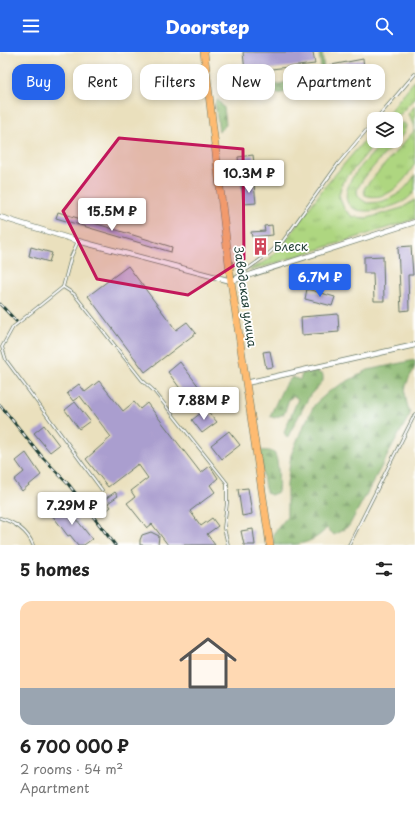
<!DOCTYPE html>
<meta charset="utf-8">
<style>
body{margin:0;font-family:"Playpen Sans",sans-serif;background:#f2f2f2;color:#222;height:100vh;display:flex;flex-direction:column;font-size:15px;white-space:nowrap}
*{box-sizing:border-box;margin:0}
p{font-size:13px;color:#767676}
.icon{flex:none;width:22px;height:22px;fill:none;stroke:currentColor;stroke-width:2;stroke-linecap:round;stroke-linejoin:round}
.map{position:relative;height:493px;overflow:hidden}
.side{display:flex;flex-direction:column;background:#fff;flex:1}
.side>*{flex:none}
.hud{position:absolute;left:12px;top:12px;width:391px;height:36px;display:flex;gap:8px}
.fabs{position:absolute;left:367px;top:60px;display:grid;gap:8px}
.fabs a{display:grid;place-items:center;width:36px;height:36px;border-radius:8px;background:#fff;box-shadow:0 2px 6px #0003;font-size:20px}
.price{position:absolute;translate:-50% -34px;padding:0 9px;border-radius:4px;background:#fff;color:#222;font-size:13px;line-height:26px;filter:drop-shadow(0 1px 2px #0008)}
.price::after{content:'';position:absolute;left:50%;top:24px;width:12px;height:9px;margin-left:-6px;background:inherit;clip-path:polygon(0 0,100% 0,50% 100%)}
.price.current{background:#2563eb;color:#fff}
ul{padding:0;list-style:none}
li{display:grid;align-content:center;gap:8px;height:212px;padding:0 20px}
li+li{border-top:1px solid #e0e0e0}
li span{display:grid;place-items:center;height:124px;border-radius:12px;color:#555}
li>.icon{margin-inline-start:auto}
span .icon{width:72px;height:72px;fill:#fffc;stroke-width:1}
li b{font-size:17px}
h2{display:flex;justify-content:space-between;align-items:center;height:48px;padding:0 20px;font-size:17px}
.chip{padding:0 14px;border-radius:12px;background:#fff;box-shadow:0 2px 6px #0003;font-size:14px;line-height:36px}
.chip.current{background:#2563eb;color:#fff}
header{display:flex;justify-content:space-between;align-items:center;height:52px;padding:0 20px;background:#2563eb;color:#fff;font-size:18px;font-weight:800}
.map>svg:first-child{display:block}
.grass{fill:url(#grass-tufts);stroke:#668a5a}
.forest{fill:url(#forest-firs);stroke:#547a51}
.building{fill:#aa9ecf}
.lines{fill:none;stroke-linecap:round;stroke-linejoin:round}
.lane-casing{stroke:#667664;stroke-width:3.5}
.street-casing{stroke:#667664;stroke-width:6}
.primary-casing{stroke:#667664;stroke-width:8}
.lane{stroke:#fff;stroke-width:2}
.street{stroke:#fff;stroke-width:4.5}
.primary{stroke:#febb71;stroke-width:7}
.rail-casing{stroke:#1f3d34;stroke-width:3}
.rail{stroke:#fff;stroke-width:1.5;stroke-dasharray:4.5;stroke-linecap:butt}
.marked{fill:#c2185b;fill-opacity:0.2;stroke:#c2185b;stroke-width:3;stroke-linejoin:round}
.labels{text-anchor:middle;stroke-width:3.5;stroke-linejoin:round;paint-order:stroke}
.poi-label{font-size:12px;fill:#1f3d34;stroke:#fff;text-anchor:start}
.street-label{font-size:12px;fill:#1f3d34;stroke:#fff}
</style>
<header><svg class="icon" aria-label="menu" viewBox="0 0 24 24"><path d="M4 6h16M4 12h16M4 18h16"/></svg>Doorstep<svg class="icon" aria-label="search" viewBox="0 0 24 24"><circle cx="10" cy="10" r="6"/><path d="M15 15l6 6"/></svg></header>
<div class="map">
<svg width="415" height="493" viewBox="0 0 415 493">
<defs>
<pattern id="grass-tufts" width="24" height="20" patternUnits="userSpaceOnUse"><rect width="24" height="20" fill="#aed680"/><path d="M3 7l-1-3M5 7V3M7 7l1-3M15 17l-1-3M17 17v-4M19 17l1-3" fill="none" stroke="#8daf6a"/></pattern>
<pattern id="forest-firs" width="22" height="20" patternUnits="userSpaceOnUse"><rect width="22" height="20" fill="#8ab76e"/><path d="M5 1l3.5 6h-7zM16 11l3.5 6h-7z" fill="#70965b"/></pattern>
</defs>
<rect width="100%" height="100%" fill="#fff"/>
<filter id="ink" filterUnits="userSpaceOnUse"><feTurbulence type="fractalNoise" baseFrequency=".025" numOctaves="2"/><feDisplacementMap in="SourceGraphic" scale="8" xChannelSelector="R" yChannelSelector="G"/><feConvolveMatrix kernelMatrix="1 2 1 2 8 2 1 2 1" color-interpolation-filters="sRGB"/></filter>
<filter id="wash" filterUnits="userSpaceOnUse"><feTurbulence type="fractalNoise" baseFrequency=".012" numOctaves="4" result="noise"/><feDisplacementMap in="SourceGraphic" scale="16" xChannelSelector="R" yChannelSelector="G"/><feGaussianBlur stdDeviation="0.9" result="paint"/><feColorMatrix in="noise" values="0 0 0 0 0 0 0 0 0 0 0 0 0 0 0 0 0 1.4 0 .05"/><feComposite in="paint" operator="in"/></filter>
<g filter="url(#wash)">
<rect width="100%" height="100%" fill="#eae0bd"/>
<g class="grass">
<polygon points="415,28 415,45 396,67 383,67"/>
<path d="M 415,54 L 415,111 C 406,128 388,151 365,143 L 364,137 L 366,134 L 414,79 L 414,74 L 408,62 Z"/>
<path d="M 403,70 L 406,73 L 404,81 C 396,90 357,130 357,139 C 357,145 362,148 367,151 C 389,151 404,141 415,123 L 415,138 C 413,141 410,145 407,147 C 392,158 336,172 348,135 C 352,121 374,101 384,89 L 396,89 L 396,76 Z"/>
<polygon points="374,77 374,89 377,89 342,131 339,143 344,157 353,165 368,166 402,156 415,148 415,167 250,219 252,216 268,208 285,190 323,137"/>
</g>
<g class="forest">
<polygon points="319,0 322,0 325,29 306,38 272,42 267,41 267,35 313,24 317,26 322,24"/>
<polygon points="260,38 264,39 262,44 243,47 237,46 236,42"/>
<polygon points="218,48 224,56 226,73 219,79 215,50"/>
<path d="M 415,308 C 415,320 411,320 407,331 C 403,341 407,352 410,362 L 349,474 L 334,483 L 327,476 C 311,493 298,493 274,493 L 273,482 L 287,465 L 287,433 L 291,403 L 301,379 L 315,352 L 331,338 L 368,318 Z"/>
<polygon points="314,319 323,323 323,329 310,343 287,386 284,380 298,347 294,344 289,347 284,362 274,366 270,364 283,336 292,325 300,328 302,322"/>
<path d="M 259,398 C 263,399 271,398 274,401 C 279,407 279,432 278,440 L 271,443 L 267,441 L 265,436 Z"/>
</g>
<g id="blocks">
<g class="building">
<polygon points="243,0 313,0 315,12 245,20"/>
<polygon points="363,7 364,16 328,23 326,14"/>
<polygon points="258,28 260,35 237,39 236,32"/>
<polygon points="253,103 254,111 239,113 238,105"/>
<polygon points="254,132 256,151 244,152 241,133"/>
<polygon points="58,160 172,195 171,200 56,166"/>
<polygon points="272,173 273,183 252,185 251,180 265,179 264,174"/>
<polygon points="411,194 413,223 408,223 409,258 401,259 398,195"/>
<polygon points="31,195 52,201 49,210 29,204"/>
<polygon points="383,204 384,249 374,249 373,221 364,221 364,205"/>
<polygon points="128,214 176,278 187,270 196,281 145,320 88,244"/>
<polygon points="307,237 335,245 332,254 305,247"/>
<polygon points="338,262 339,280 302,283 301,265"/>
<polygon points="270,299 273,315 266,316 263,300"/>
<polygon points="180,310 203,340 190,350 168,320"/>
<polygon points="99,329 123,359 134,350 140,357 147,351 201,421 210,414 218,426 210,433 215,440 190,459 201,474 212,466 218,474 207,482 215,493 168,493 152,472 147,476 127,451 135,445 131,439 148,426 138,412 108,435 86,407 111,385 80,344 73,349 67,341 79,332 85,340"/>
<polygon points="75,350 90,369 79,377 65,358"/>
<polygon points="206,357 217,370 202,381 192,368"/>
<polygon points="44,373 59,393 50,400 34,381"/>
<polygon points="229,379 240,393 222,407 211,393"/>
<polygon points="26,401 41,423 22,439 14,428 24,420 16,409"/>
<polygon points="248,436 252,462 242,464 238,437"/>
<polygon points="115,440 118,444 108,451 111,455 105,460 97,449 103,445 105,447"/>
<polygon points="65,453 92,487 84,493 78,493 70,483 68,484 52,463"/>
<polygon points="253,477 255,493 244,493 241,479"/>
<polygon points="151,480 159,484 158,493 140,493 140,488 142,483"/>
</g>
</g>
</g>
<g filter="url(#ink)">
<use href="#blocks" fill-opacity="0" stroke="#667664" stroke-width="1"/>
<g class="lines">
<defs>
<g id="lane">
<polyline points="376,67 415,22"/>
<polyline points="78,189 71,205 63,235 13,275 2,295 6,308 102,438"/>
<polyline points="235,226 267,203 283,189 338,112 374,69"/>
<polyline points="63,235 74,242 142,328 154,339 227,431 227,451 224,476 228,493"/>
<path d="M 0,466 C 14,470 28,479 33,493"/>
<polyline points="349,493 415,362"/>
</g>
<g id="street">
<polyline points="0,165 78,189 231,229 415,170"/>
<polyline points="246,331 415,293"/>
</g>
<polyline id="primary" points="204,0 231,229 270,493"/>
</defs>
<use href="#lane" class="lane-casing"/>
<use href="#street" class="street-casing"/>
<use href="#primary" class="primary-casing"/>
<use href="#lane" class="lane"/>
<use href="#street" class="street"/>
<use href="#primary" class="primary"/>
<defs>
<g id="rail">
<polyline points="0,252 16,269"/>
<polyline points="0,353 43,406 69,433 115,493"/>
</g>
</defs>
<use href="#rail" class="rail-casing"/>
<use href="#rail" class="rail"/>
</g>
</g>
<path class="marked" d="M 119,86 L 243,97 L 244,207 L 188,243 L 97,227 L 63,159 Z"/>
<defs>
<symbol id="building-bare" viewBox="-9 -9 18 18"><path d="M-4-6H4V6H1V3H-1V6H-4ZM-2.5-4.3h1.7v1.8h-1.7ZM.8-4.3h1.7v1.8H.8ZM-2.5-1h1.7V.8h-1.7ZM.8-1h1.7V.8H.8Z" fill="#d1495b" stroke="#fff" stroke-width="2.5" paint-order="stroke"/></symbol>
</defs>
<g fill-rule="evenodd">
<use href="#building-bare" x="248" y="182" width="25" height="25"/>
</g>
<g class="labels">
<g class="poi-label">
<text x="274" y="199">Блеск</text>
</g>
<g class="street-label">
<text transform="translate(245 245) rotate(82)" y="4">Заводская улица</text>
</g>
</g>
</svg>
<div class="fabs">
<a><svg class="icon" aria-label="layers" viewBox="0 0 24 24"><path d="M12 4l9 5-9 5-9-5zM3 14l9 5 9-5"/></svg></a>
</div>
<b class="price" style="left:249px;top:142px">10.3M ₽</b>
<b class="price" style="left:112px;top:180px">15.5M ₽</b>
<b class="price current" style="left:320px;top:246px">6.7M ₽</b>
<b class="price" style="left:204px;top:369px">7.88M ₽</b>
<b class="price" style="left:72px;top:474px">7.29M ₽</b>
<div class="hud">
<a class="chip current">Buy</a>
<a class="chip">Rent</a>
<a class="chip">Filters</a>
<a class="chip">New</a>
<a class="chip">Apartment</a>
</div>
</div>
<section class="side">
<h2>5 homes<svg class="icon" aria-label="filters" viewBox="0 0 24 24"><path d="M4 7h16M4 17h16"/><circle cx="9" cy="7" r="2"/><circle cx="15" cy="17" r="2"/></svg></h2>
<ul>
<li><span style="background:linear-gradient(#ffd9b3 70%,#9aa5b1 0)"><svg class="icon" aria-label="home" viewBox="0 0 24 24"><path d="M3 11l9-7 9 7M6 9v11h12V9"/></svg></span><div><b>6 700 000 ₽</b><p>2 rooms · 54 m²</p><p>Apartment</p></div></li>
</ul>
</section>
